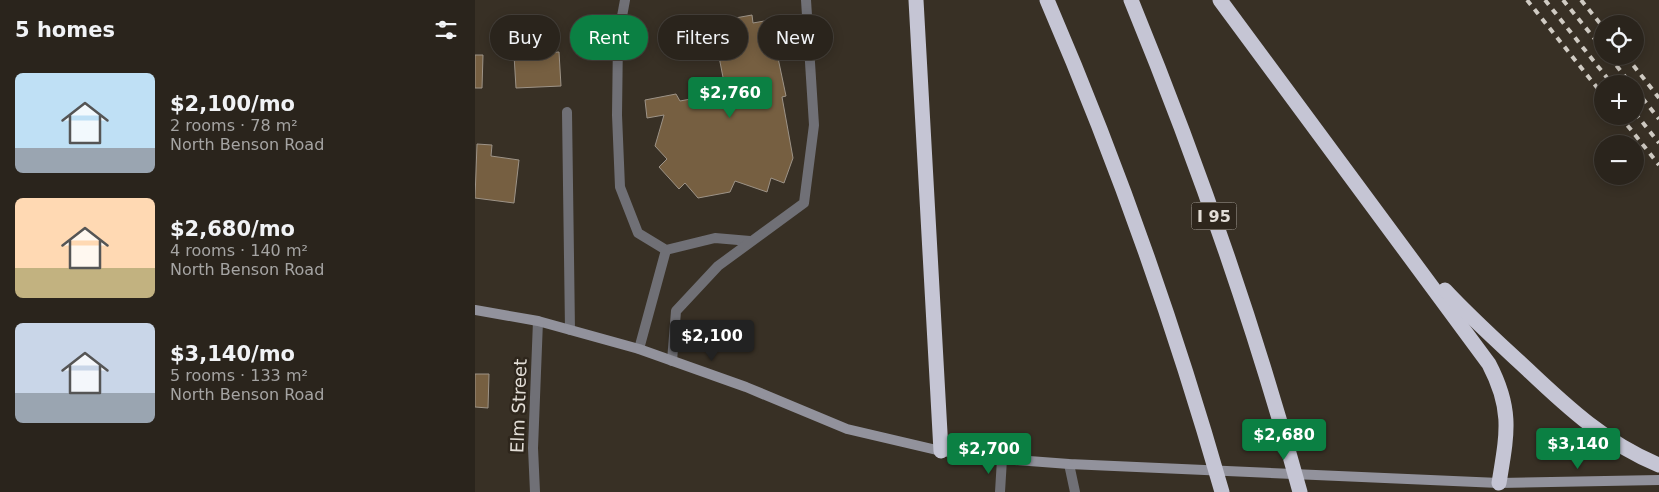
<!DOCTYPE html>
<meta charset="utf-8">
<style>
body{margin:0;font-family:"DejaVu Sans",sans-serif;background:#363029;color:#f1f3f6;height:100vh;display:flex;flex-direction:column;font-size:19px;white-space:nowrap}
*{box-sizing:border-box;margin:0}
p{font-size:16px;color:#a5a4a3}
.icon{flex:none;width:28px;height:28px;fill:none;stroke:currentColor;stroke-width:2;stroke-linecap:round;stroke-linejoin:round}
.map{position:relative;flex:1;overflow:hidden}
.panel{display:flex;flex-direction:column;background:#2a241c;width:475px}
.panel>*{flex:none}
.banner{position:absolute;left:15px;top:15px;width:475px;height:45px;display:flex;gap:10px}
.buttons{position:absolute;left:1119px;top:15px;display:grid;gap:10px}
.buttons a{display:grid;place-items:center;width:50px;height:50px;border-radius:50%;background:#2a241c;box-shadow:0 2px 12px #0003,0 0 0 1px #46413b;font-size:25px}
.price{position:absolute;translate:-50% -42px;padding:0 11px;border-radius:5px;background:#0b8043;color:#fff;font-size:16px;line-height:32px;filter:drop-shadow(0 1px 2px #0008)}
.price::after{content:'';position:absolute;left:50%;top:30px;width:15px;height:11px;margin-left:-8px;background:inherit;clip-path:polygon(0 0,100% 0,50% 100%)}
.price.current{background:#222;color:#fff}
ul{padding:0;list-style:none}
li{display:flex;align-items:center;gap:15px;height:125px;padding:0 15px}
li span{display:grid;place-items:center;flex:none;width:140px;height:100px;border-radius:8px;color:#555}
li>.icon{margin-inline-start:auto}
span .icon{width:60px;height:60px;fill:#fffc;stroke-width:1}
li b{font-size:21px}
h2{display:flex;justify-content:space-between;align-items:center;height:60px;padding:0 15px;font-size:21px}
.pill{padding:0 18px;border-radius:22px;background:#2a241c;box-shadow:0 2px 12px #0003,0 0 0 1px #46413b;font-size:18px;line-height:45px}
.pill.current{background:#0b8043;color:#fff}
main{display:flex;flex:1;min-height:0}
.map>svg:first-child{display:block}
.building{fill:#765f41;stroke:#9d9387}
.lines{fill:none;stroke-linecap:round;stroke-linejoin:round}
.service{stroke:#707076;stroke-width:10}
.minor{stroke:#707076;stroke-width:10}
.secondary{stroke:#92929c;stroke-width:10}
.motorway{stroke:#c5c5d4;stroke-width:15}
.rail{stroke:#d0cbc3;stroke-width:4;stroke-dasharray:6 6;stroke-linecap:butt}
.labels{text-anchor:middle;stroke-width:5;stroke-linejoin:round;paint-order:stroke}
.shield{fill:#2e261c;stroke:#ada79f;stroke-width:1}
.shield-label{font-size:16px;font-weight:bold;fill:#e3ded7}
.street-label{font-size:18px;fill:#e3ded7;stroke:#2e261c}
</style>
<main>
<section class="panel">
<h2>5 homes<svg class="icon" aria-label="filters" viewBox="0 0 24 24"><path d="M4 7h16M4 17h16"/><circle cx="9" cy="7" r="2"/><circle cx="15" cy="17" r="2"/></svg></h2>
<ul>
<li><span style="background:linear-gradient(#bfe0f5 75%,#9aa5b1 0)"><svg class="icon" aria-label="home" viewBox="0 0 24 24"><path d="M3 11l9-7 9 7M6 9v11h12V9"/></svg></span><div><b>$2,100/mo</b><p>2 rooms · 78 m²</p><p>North Benson Road</p></div></li>
<li><span style="background:linear-gradient(#ffd9b3 70%,#c2b280 0)"><svg class="icon" aria-label="home" viewBox="0 0 24 24"><path d="M3 11l9-7 9 7M6 9v11h12V9"/></svg></span><div><b>$2,680/mo</b><p>4 rooms · 140 m²</p><p>North Benson Road</p></div></li>
<li><span style="background:linear-gradient(#c9d6e8 70%,#9aa5b1 0)"><svg class="icon" aria-label="home" viewBox="0 0 24 24"><path d="M3 11l9-7 9 7M6 9v11h12V9"/></svg></span><div><b>$3,140/mo</b><p>5 rooms · 133 m²</p><p>North Benson Road</p></div></li>
</ul>
</section>
<div class="map">
<svg width="1184" height="492" viewBox="0 0 1184 492">
<rect width="100%" height="100%" fill="#383025"/>
<g class="building">
<polygon points="277,15 278,23 295,20 311,96 307,97 318,158 309,183 296,178 292,192 260,181 255,192 223,198 210,183 204,189 184,167 192,159 180,146 189,115 172,118 170,100 201,94 205,101 237,95 239,105 253,103 239,31 250,29 249,20"/>
<polygon points="84,52 86,86 41,88 39,55"/>
<polygon points="0,55 8,55 7,88 0,88"/>
<polygon points="2,144 17,145 16,156 44,160 39,203 0,198"/>
<polygon points="0,374 14,374 13,408 0,407"/>
</g>
<g class="lines">
<g class="service">
<polyline points="150,0 143,38 142,115 145,187 163,233 191,250 240,238 275,241"/>
<polyline points="92,112 95,330"/>
<polyline points="164,349 191,250"/>
<polyline points="197,361 201,311 243,266 329,203 339,125 331,0"/>
</g>
<g class="minor">
<polyline points="594,464 600,492"/>
<polyline points="60,492 58,448 63,321"/>
<polyline points="525,492 527,459"/>
</g>
<polyline class="secondary" points="0,310 63,321 164,349 271,387 372,429 466,451 527,459 594,464 1024,483 1184,480"/>
<g class="motorway">
<polyline points="441,0 466,451"/>
<path d="M 572,0 C 641,160 699,324 747,492"/>
<path d="M 656,0 C 722,161 779,324 825,492"/>
<path d="M 745,0 L 1014,364 C 1038,410 1032,434 1024,483"/>
<path d="M 970,290 C 996,318 1024,343 1052,369 C 1092,407 1132,444 1184,465"/>
</g>
<g class="rail">
<polyline points="1052,0 1128,95"/>
<polyline points="1070,0 1137,84"/>
<polyline points="1088,0 1128,49"/>
<polyline points="1106,0 1128,27"/>
<polyline points="1134,56 1156,84"/>
<polyline points="1151,56 1184,98"/>
<polyline points="1160,89 1184,119"/>
<polyline points="1160,113 1184,143"/>
<polyline points="1145,116 1184,165"/>
</g>
</g>
<g class="labels">
<rect class="shield" x="716.5" y="202.5" width="45" height="27" rx="4"/>
<g class="shield-label">
<text x="739" y="222">I 95</text>
</g>
<g class="street-label">
<text transform="translate(44 406) rotate(-88)" y="6">Elm Street</text>
</g>
</g>
</svg>
<div class="buttons">
<a><svg class="icon" aria-label="locate" viewBox="0 0 24 24"><circle cx="12" cy="12" r="6"/><path d="M12 2v4M12 18v4M2 12h4M18 12h4"/></svg></a>
<a>+</a>
<a>−</a>
</div>
<b class="price" style="left:255px;top:119px">$2,760</b>
<b class="price current" style="left:237px;top:362px">$2,100</b>
<b class="price" style="left:809px;top:461px">$2,680</b>
<b class="price" style="left:1103px;top:470px">$3,140</b>
<b class="price" style="left:514px;top:475px">$2,700</b>
<div class="banner">
<a class="pill">Buy</a>
<a class="pill current">Rent</a>
<a class="pill">Filters</a>
<a class="pill">New</a>
</div>
</div>
</main>
